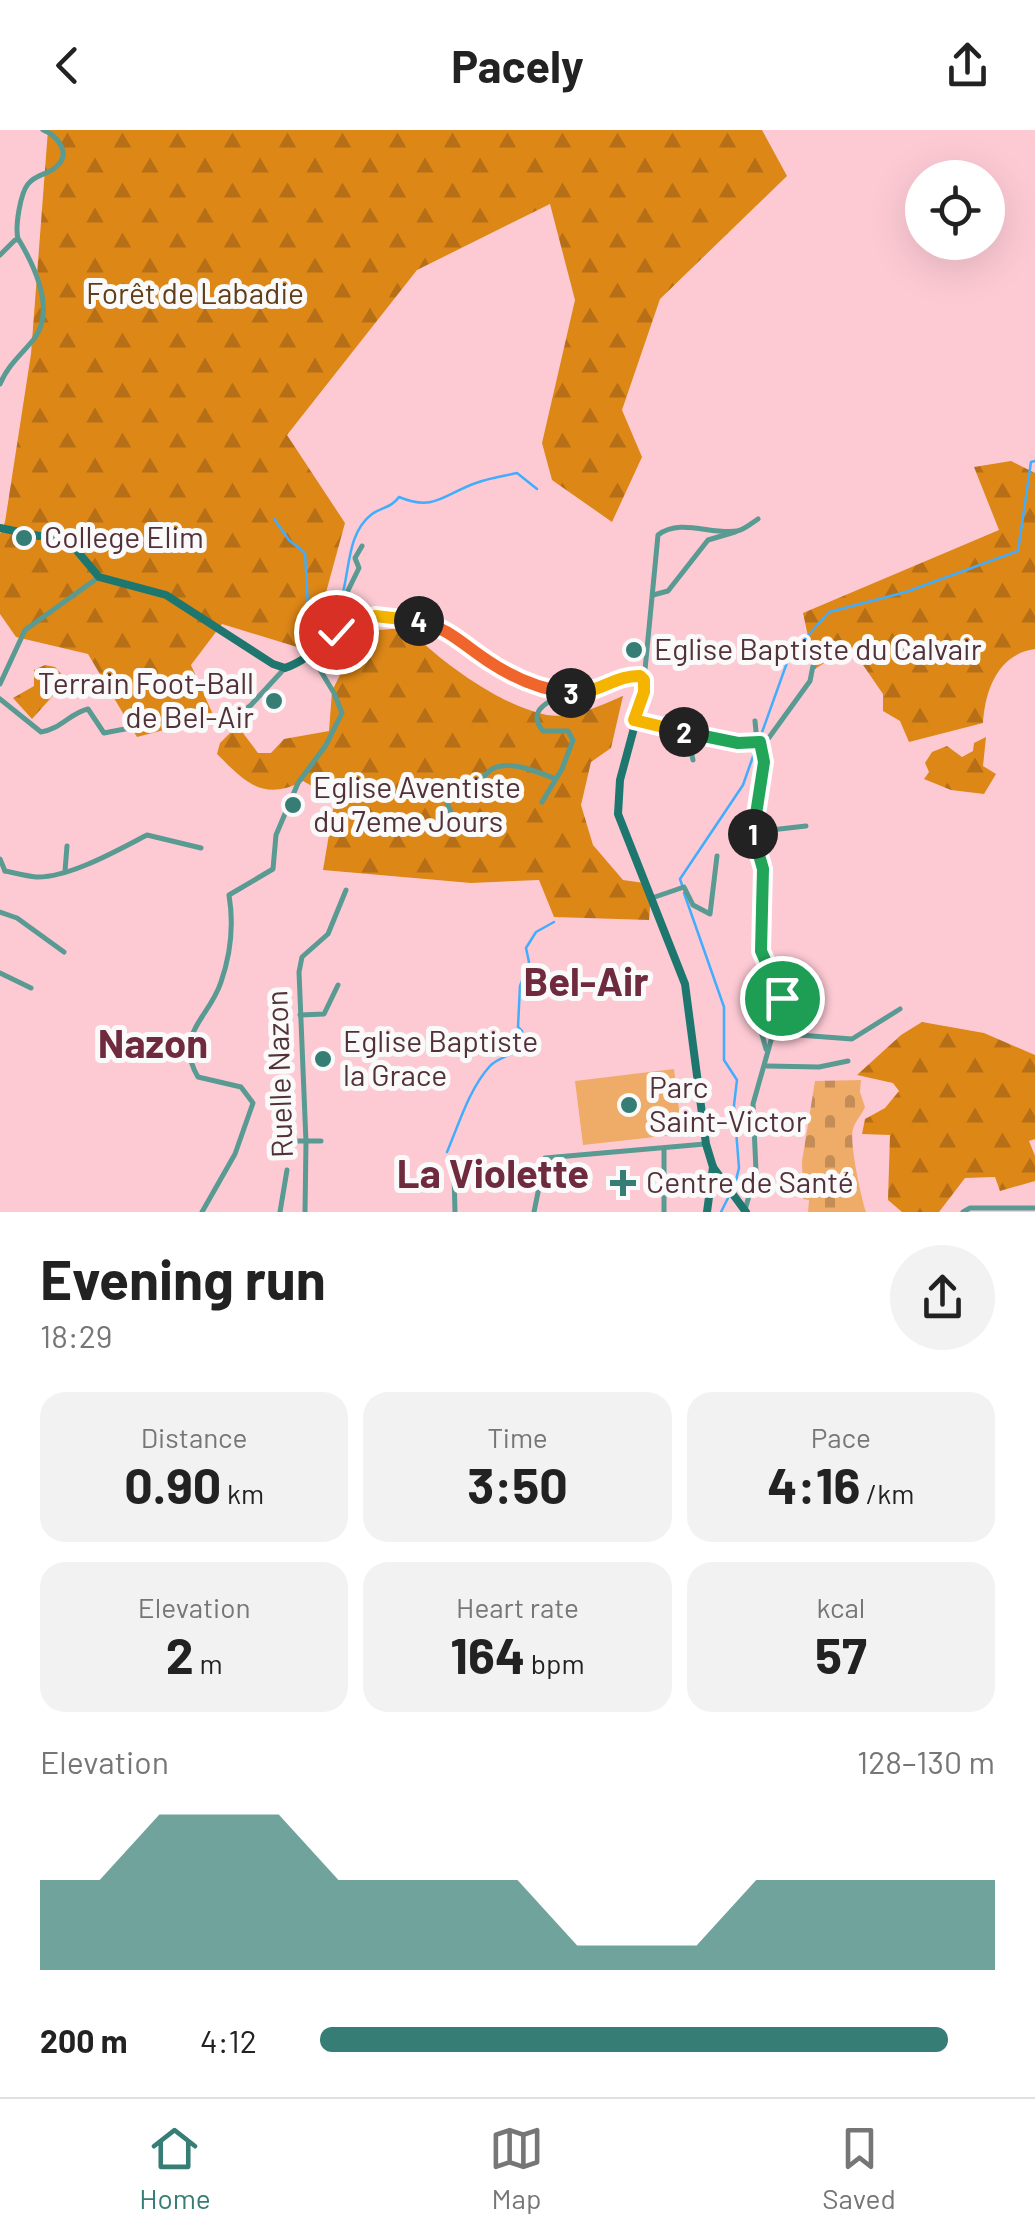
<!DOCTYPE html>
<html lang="en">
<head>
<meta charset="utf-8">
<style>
	body { margin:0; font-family:Barlow,sans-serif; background:#f2f2f2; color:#222; height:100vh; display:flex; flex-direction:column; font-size:38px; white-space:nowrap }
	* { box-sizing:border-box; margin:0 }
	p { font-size:32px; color:#767676 }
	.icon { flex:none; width:55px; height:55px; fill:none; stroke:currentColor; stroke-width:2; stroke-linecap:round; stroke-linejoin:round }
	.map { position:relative; height:1082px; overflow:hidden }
	.panel { display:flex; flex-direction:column; background:#fff; flex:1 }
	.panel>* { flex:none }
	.tools { position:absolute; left:905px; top:30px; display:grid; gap:20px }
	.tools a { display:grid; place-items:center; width:100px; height:100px; border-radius:50%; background:#fff; box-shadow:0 10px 40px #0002; font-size:50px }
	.pin { position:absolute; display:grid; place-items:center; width:85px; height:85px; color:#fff; margin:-42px; border:5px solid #fff; border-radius:50%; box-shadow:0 2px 10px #0007 }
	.km { position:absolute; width:50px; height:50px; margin:-25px; border-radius:50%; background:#222; color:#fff; font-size:28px; line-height:50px; text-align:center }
	.round { display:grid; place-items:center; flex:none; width:105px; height:105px; border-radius:52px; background:#f2f2f2 }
	.overview { display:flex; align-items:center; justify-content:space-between; height:170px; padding:0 40px }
	h1 { font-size:55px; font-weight:700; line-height:75px }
	.figures { display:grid; grid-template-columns:repeat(3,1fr); gap:15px; height:170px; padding:10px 40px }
	.figures div { display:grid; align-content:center; border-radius:25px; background:#f2f2f2; text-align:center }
	.figures b { font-size:50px; font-weight:700 }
	.figures small { font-size:28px; font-weight:400 }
	.figures p { font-size:28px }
	.chart { height:280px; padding:20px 40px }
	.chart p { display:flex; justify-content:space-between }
	.chart svg { width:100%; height:180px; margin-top:10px; fill:#367d75; opacity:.7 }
	ul { padding:0 40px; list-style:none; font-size:32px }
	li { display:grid; grid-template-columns:160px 120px 1fr; align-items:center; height:75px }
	li i { height:25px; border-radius:12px; background:#367d75 }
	header { display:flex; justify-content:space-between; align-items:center; height:130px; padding:0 40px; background:#fff; font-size:45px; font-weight:700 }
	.tabs { display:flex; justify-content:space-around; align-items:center; height:140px; border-top:2px solid #e0e0e0; background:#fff; font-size:28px; color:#767676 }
	.tabs a { display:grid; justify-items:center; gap:5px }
	.tabs .current { color:#367d75 }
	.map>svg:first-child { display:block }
</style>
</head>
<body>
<header><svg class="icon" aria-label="back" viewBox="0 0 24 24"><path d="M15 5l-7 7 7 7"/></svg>Pacely<svg class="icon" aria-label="share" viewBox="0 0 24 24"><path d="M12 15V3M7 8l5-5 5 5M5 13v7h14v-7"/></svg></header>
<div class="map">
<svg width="1035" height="1082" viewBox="0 0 1035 1082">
	<defs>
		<pattern id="forest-firs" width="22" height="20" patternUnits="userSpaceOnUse" patternTransform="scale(2.5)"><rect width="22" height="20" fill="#dd8717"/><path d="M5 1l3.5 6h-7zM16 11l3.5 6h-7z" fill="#b66f16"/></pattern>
		<pattern id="cemetery-stones" width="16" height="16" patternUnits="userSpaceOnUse" patternTransform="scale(2.5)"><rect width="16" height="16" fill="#efac68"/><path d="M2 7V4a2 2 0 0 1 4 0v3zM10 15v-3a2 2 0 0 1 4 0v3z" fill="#c48d57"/></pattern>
	</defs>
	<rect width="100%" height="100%" fill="#fdcad4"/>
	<path fill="#efac68" d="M674,939L682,1004L583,1015L575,951Z"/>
	<g fill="url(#forest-firs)">
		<path d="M48,0H762L787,46L660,169L622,280L642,327L612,392L552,350L542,313L575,170L550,74L417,140L287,305L345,393L310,521L222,494L191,535L214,587L137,607L88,524L16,507L0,484V404L5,392L31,224Z"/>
		<path d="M1011,331L1035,343V519C998,524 985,560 983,593L909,612L900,591L883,581V564L850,516L815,539L803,483L999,400L974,337Z"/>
		<path d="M407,498C440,531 500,576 547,585C572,589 600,576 623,566L611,618L591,632L581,675L593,715L623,750L644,753L651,764L649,790L554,787L539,750L471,753L323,740L335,669L303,651C263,672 245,652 217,624L220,613L235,598L240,599L258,623H271L284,609L329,601L332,561L362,501Z"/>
		<path d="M45,535L55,537L67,550L32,589L13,568L34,556V540Z"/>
		<path d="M986,607L983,636L996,644L984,664L951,660L924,649L929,642L925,633L932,622L947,616L962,627L973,621L974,613Z"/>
		<path d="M922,892L984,903L1035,925V1009L1029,1011L1035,1026V1051L1000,1061L995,1047L965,1048L939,1082H902L888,1070L890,1005L862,1004L865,989L885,978L899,961L893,953L857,945L901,905Z"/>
	</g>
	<path fill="url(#cemetery-stones)" d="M861,950L860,962L865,977C862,984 855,992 853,999C849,1012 861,1067 866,1082H808L809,1070L803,1069L802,1031L815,951Z"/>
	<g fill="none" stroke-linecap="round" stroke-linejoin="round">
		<g stroke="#41adfc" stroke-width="2.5">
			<path d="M274,389L289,410L305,423L308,477L324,505"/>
			<path d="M342,466C350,439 347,403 372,384C382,377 391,378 399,367C435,382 444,364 476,353C489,348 504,346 517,343L537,359"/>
			<path d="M760,608L789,527L829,482L906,462L1018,421L1031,332L1035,331"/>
			<path d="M682,755L680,749L743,655L757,615"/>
			<path d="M684,763L724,877V930L737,950L734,975L739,1038L734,1058"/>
			<path d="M447,1022C459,994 469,959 490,936C498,927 514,925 524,917L522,901L518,897L520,856L529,832L526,818L536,802L554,792"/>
			<path d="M721,1082L729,1066"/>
		</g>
		<g stroke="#599a92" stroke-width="5">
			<path d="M18,109C15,97 20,64 28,54C36,44 47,45 56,37C72,24 58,6 43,0"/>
			<path d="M0,125L15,110H19C35,137 56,180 34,209C21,225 8,235 0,254"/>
			<path d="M653,465L668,461L708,410L735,402"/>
			<path d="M336,502L334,489L359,438L355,428L362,416"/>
			<path d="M644,550L658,405C680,388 711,405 737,401C744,400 752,393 758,389"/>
			<path d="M0,554L25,500L99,447"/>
			<path d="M0,569L41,602C61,599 70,583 88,579L104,603L130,598"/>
			<path d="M637,591L738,613L768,609L810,551L813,536"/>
			<path d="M755,591L757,612"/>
			<path d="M219,600L251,575L285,538"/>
			<path d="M687,602L693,630"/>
			<path d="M542,672L562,639L573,610L568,601H543C527,581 546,573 562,564"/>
			<path d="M452,685L442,660L447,650L474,656C480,651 486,643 492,639C510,629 539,643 556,649"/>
			<path d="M753,702L806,696"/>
			<path d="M0,729L5,741"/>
			<path d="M5,741C15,743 26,746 36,747C69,748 118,720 147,705L201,718"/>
			<path d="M65,741L67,716"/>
			<path d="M652,768L684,757L693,775L710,784L717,726"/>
			<path d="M0,782L17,788L64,822"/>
			<path d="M0,843L31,858"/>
			<path d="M755,849L756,883L766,919"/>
			<path d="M300,885L324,884L338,855"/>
			<path d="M772,903L852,909L900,879"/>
			<path d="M767,936L819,937L848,931"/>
			<path d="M281,969L282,1011H321"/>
			<path d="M664,1019V1082"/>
			<path d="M454,1044L455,1082"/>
			<path d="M745,1080L756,1041L753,974L783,868L761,821L763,739L753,702L764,632L760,612"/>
			<path d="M202,1082L235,1024L253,973L241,957L198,947C173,904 209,889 221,852C231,823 234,795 229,765L273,739L276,705L298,653L326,615L342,583L334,563L311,525"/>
			<path d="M280,1082L287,1040"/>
			<path d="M305,1082L306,1012L299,842L302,827L328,804L346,760"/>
			<path d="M534,1082L545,1028L705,1014"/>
			<path d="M963,1082L970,1078H1035"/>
		</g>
		<g stroke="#1d776e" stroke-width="8">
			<path d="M0,398L39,406L58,405L73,416L99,447L166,465L273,534L285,538C320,526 339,490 378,486C399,484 426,491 446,500C462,507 474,522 489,532C516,549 558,570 591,563C606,560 618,549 633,545L644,550V561L620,650L618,684L685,854L706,1014L713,1037L746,1082"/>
			<path d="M707,1082L713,1037"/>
		</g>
	</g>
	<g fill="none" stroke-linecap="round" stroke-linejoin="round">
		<g stroke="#fff" stroke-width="20">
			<path id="split-1" d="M753,704L763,739L761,821L782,868"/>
		</g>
		<g stroke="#fff" stroke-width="20">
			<path id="split-2" d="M684,602L738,613L760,612L764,632L753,704"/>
		</g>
		<g stroke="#fff" stroke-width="20">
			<path id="split-3" d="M571,563C599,564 615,545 640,546L644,550V562L634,590L684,602"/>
		</g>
		<g stroke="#fff" stroke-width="20">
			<path id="split-4" d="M419,491C450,499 462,514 488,531C512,547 542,560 571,563"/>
		</g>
		<g stroke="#fff" stroke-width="20">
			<path id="split-5" d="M336,502L375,486L419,491"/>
		</g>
		<use href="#split-1" stroke="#22a559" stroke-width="12"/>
		<use href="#split-2" stroke="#22a559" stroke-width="12"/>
		<use href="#split-3" stroke="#f5b400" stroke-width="12"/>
		<use href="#split-4" stroke="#f0652b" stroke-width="12"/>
		<use href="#split-5" stroke="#f5b400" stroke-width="12"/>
	</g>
	<g fill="#367d75" stroke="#fafafa" stroke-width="4">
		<circle cx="24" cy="408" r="10"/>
		<circle cx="634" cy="520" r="10"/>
		<circle cx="274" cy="571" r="10"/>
		<circle cx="293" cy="675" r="10"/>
		<circle cx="323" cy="929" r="10"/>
		<circle cx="629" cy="975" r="10"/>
		<path d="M618 1038h10v10h10v10h-10v10h-10v-10h-10v-10h10z"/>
	</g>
	<g text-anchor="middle" stroke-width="10" stroke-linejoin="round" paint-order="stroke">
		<g font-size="30" fill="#623e18" stroke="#fafafa">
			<text x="195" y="174">Forêt de Labadie</text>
		</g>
		<g font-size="30" fill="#533139" stroke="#fafafa" text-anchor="start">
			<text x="44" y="418">College Elim</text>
			<text x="654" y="530">Eglise Baptiste du Calvair</text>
			<text x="254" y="564" text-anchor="end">Terrain Foot-Ball<tspan x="254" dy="34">de Bel-Air</tspan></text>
			<text x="313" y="668">Eglise Aventiste<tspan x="313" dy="34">du 7eme Jours</tspan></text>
			<text x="343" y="922">Eglise Baptiste<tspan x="343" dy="34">la Grace</tspan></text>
			<text x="649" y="968">Parc<tspan x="649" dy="34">Saint-Victor</tspan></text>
			<text x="646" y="1063">Centre de Santé</text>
		</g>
		<g font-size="30" fill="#533139" stroke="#fafafa">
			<text transform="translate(280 944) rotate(-92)" y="10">Ruelle Nazon</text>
		</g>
		<g font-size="40" font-weight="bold" fill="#6f2a3e" stroke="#fafafa">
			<text x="586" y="866">Bel-Air</text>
			<text x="153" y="928">Nazon</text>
			<text x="493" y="1058">La Violette</text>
		</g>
	</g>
</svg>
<div class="tools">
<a><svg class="icon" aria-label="locate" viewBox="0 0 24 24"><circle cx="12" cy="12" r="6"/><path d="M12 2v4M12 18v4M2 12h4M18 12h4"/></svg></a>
</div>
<div class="pin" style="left:782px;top:868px;background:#1e9e55"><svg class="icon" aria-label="arrive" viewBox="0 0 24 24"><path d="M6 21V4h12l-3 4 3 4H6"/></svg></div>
<div class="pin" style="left:336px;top:502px;background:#d93025"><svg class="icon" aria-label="check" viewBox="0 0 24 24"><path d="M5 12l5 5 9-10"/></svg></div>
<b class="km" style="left:753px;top:704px">1</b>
<b class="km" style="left:684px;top:602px">2</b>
<b class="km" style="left:571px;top:563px">3</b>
<b class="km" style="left:419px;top:491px">4</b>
</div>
<section class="panel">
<div class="overview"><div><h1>Evening run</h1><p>18:29</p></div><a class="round"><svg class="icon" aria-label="share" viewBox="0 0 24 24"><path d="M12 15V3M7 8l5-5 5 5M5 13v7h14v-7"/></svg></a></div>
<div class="figures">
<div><p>Distance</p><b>0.90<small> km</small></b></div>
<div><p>Time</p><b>3:50</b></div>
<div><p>Pace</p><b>4:16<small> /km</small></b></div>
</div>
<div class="figures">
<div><p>Elevation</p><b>2<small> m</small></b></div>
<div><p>Heart rate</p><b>164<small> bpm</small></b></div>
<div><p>kcal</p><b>57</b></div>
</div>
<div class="chart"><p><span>Elevation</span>128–130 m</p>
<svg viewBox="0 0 160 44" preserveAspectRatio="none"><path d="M0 44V22L10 22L20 6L30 6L40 6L50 22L60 22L70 22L80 22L90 38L100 38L110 38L120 22L130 22L140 22L150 22L160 22V44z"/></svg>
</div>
<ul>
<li><b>200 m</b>4:12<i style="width:93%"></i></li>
</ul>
</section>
<nav class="tabs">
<a class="current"><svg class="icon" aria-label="home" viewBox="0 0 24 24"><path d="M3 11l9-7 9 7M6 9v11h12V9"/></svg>Home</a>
<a><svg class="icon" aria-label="map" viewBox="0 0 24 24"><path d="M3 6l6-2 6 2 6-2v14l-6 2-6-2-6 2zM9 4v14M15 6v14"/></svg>Map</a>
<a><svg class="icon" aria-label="saved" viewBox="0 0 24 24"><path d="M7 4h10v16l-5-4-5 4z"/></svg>Saved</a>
</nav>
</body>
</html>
